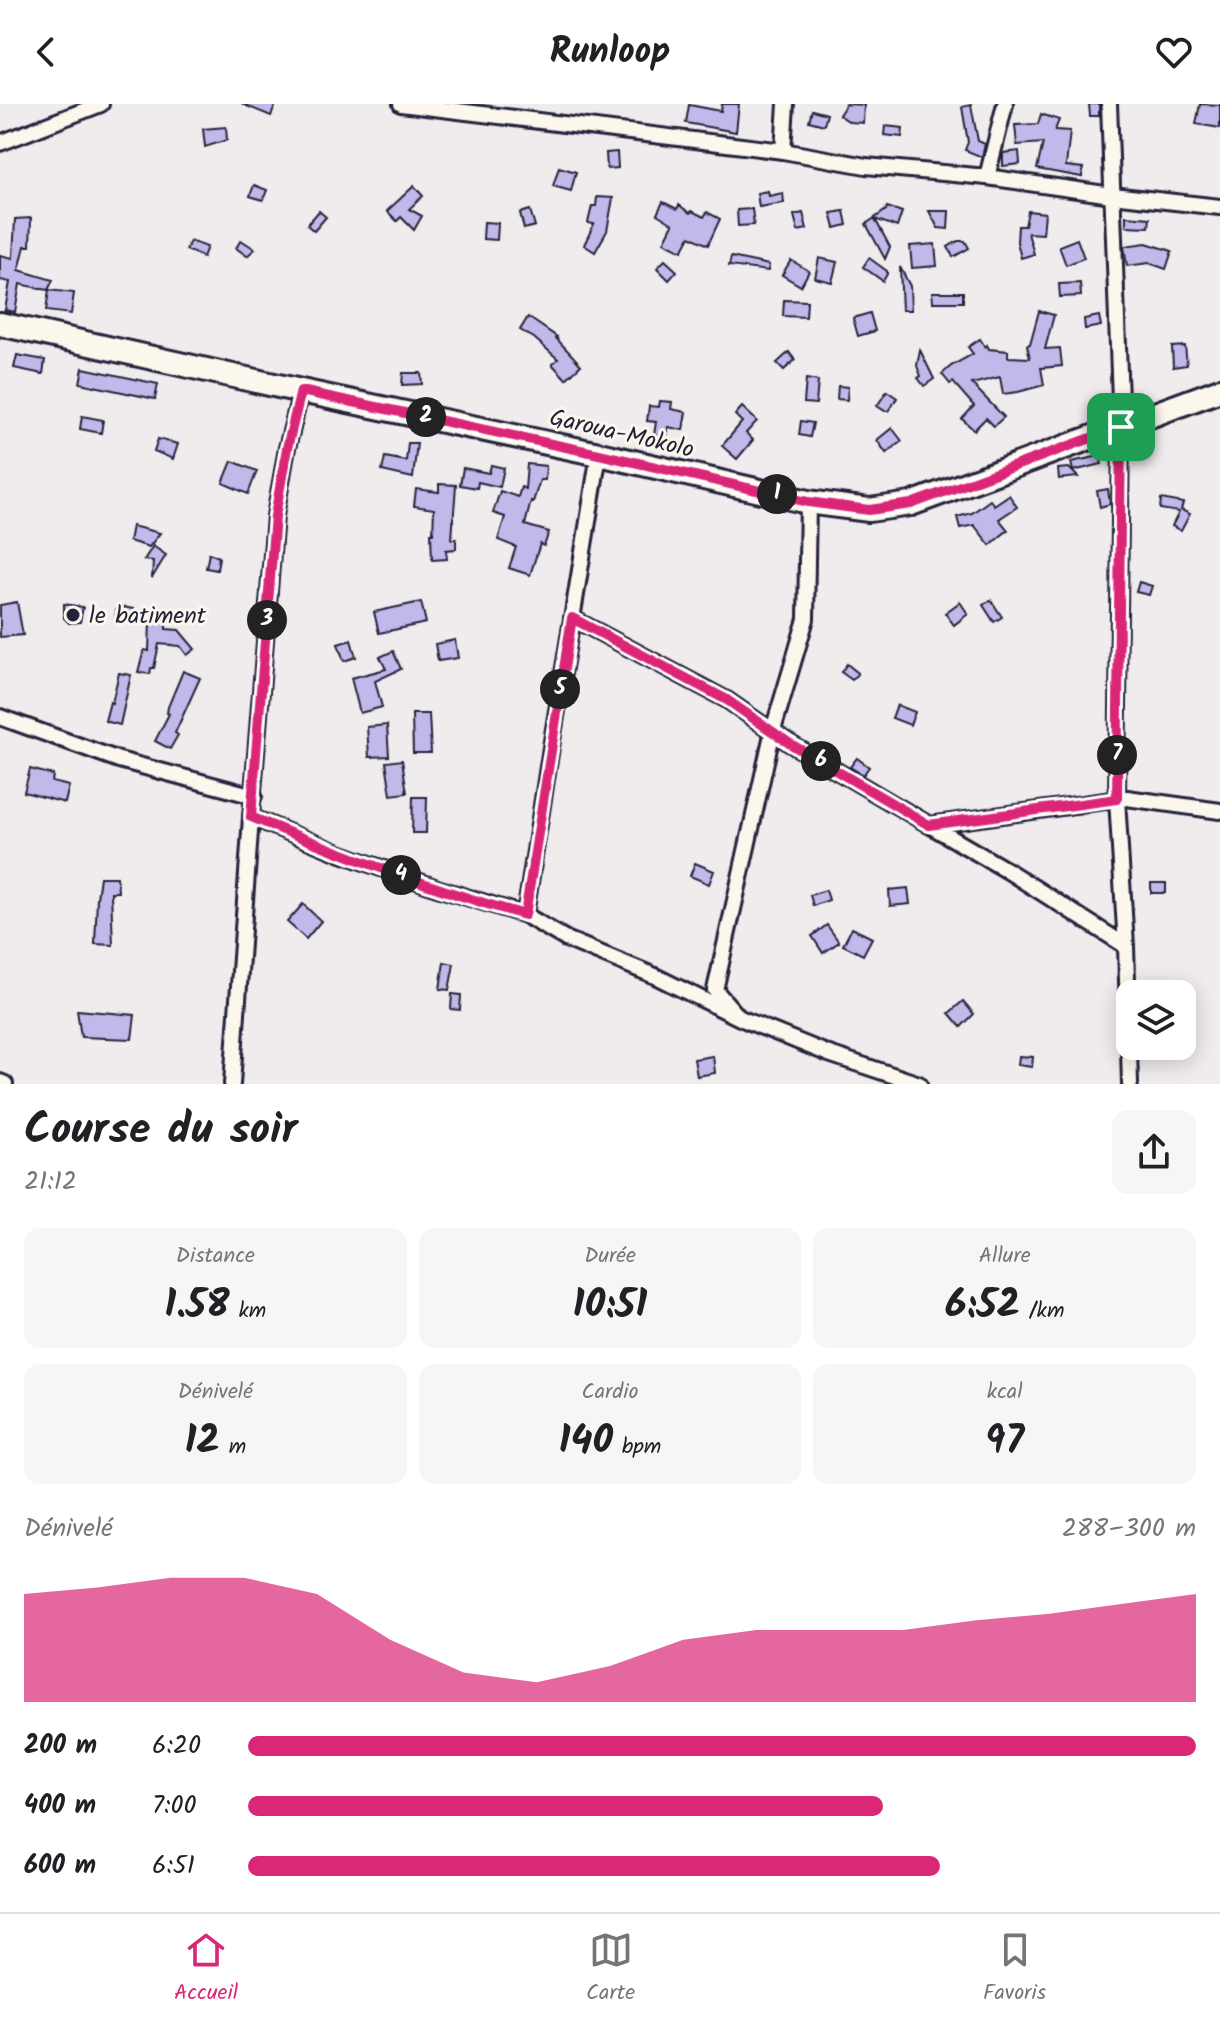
<!DOCTYPE html>
<html lang="fr">
<head>
<meta charset="utf-8">
<style>
	body { margin:0; font-family:Kalam,sans-serif; background:#f6f6f6; color:#202124; height:100vh; display:flex; flex-direction:column; font-size:30px; white-space:nowrap }
	* { box-sizing:border-box; margin:0 }
	p { font-size:26px; color:#757577 }
	.icon { flex:none; width:44px; height:44px; fill:none; stroke:currentColor; stroke-width:2; stroke-linecap:round; stroke-linejoin:round }
	.map { position:relative; height:980px; overflow:hidden }
	.panel { display:flex; flex-direction:column; background:#fff; flex:1 }
	.panel>* { flex:none }
	.controls { position:absolute; left:1116px; top:876px; display:grid; gap:16px }
	.controls a { display:grid; place-items:center; width:80px; height:80px; border-radius:16px; background:#fff; box-shadow:0 4px 20px #0003; font-size:40px }
	.pin { position:absolute; display:grid; place-items:center; width:68px; height:68px; color:#fff; margin:-34px; border-radius:16px; box-shadow:0 4px 12px #0006 }
	.km { position:absolute; width:40px; height:40px; margin:-20px; border-radius:50%; background:#222; color:#fff; font-size:22px; line-height:40px; text-align:center }
	.round { display:grid; place-items:center; flex:none; width:84px; height:84px; border-radius:16px; background:#f6f6f6 }
	.head { display:flex; align-items:center; justify-content:space-between; height:136px; padding:0 24px }
	h1 { font-size:44px; font-weight:600; line-height:60px }
	.figures { display:grid; grid-template-columns:repeat(3,1fr); gap:12px; height:136px; padding:8px 24px }
	.figures div { display:grid; align-content:center; border-radius:16px; background:#f6f6f6; text-align:center }
	.figures b { font-size:40px; font-weight:600 }
	.figures small { font-size:22px; font-weight:400 }
	.figures p { font-size:22px }
	.chart { height:224px; padding:16px 24px }
	.chart p { display:flex; justify-content:space-between }
	.chart svg { width:100%; height:144px; margin-top:8px; fill:#db2777; opacity:.7 }
	ul { padding:0 24px; list-style:none; font-size:26px }
	li { display:grid; grid-template-columns:128px 96px 1fr; align-items:center; height:60px }
	li i { height:20px; border-radius:10px; background:#db2777 }
	header { display:flex; justify-content:space-between; align-items:center; height:104px; padding:0 24px; background:#fff; font-size:36px; font-weight:600 }
	.tab-bar { display:flex; justify-content:space-around; align-items:center; height:112px; border-top:2px solid #e0e0e0; background:#fff; font-size:22px; color:#757577 }
	.tab-bar a { display:grid; justify-items:center; gap:4px }
	.tab-bar .active { color:#db2777 }
	.map>svg:first-child { display:block }
</style>
</head>
<body>
<header><svg class="icon" aria-label="back" viewBox="0 0 24 24"><path d="M15 5l-7 7 7 7"/></svg>Runloop<svg class="icon" aria-label="heart" viewBox="0 0 24 24"><path d="M12 20l-8-8c-3-5 5-10 8-4 3-6 11-1 8 4z"/></svg></header>
<div class="map">
<svg width="1220" height="980" viewBox="0 0 1220 980">
	<rect width="100%" height="100%" fill="#f0ebec"/>
	<filter id="ink" filterUnits="userSpaceOnUse"><feTurbulence type="fractalNoise" baseFrequency=".0125" numOctaves="2"/><feDisplacementMap in="SourceGraphic" scale="16" xChannelSelector="R" yChannelSelector="G"/><feConvolveMatrix kernelMatrix="1 2 1 2 8 2 1 2 1" color-interpolation-filters="sRGB"/></filter>
	<g filter="url(#ink)">
		<g fill="#c2b9eb" stroke="#22223b" stroke-width="2">
			<path d="M242,0H269L275,2L271,12Z"/>
			<path d="M722,0H739L736,28L686,19L689,1L721,7Z"/>
			<path d="M846,0L864,1L863,19L850,18L839,11Z"/>
			<path d="M1089,0H1099V12H1090Z"/>
			<path d="M1200,0L1220,1V24L1196,20Z"/>
			<path d="M971,1L978,37L985,40L982,53L965,46L968,38L962,3Z"/>
			<path d="M812,6L827,10L824,21L809,17Z"/>
			<path d="M1041,10L1059,16L1055,26L1070,27L1066,62L1083,64L1082,73L1037,65L1043,39L1017,41L1015,21L1038,20Z"/>
			<path d="M885,22L903,24L902,33L884,31Z"/>
			<path d="M226,23L227,36L205,43L203,25Z"/>
			<path d="M1019,47L1020,60L1003,62V49Z"/>
			<path d="M617,48L618,64L607,65L606,49Z"/>
			<path d="M559,63L576,68L571,87L553,82Z"/>
			<path d="M254,81L267,86L263,96L250,92Z"/>
			<path d="M414,82L423,92L409,105L422,112L414,126L401,113L397,117L387,107Z"/>
			<path d="M768,87L769,92L783,89L784,99L759,103L757,89Z"/>
			<path d="M597,93L613,94L607,127L595,148L584,141L594,120L588,119L592,102H596Z"/>
			<path d="M663,98L677,105L679,101L690,109L692,107L704,113L707,108L720,115L708,141L690,132L682,147L664,138L673,120L657,110Z"/>
			<path d="M887,103L902,108L897,123L875,115L890,143L885,155L866,120L886,106Z"/>
			<path d="M752,105L754,121L738,122L737,106Z"/>
			<path d="M530,106L535,122L524,125L520,109Z"/>
			<path d="M319,107L326,113L314,127L307,121Z"/>
			<path d="M844,107L847,121L835,124L831,109Z"/>
			<path d="M929,107H949L948,125L938,124Z"/>
			<path d="M1028,107L1045,109L1043,130L1028,129L1034,150L1021,154L1017,138L1018,122H1025Z"/>
			<path d="M803,109L807,125L798,127L794,111Z"/>
			<path d="M1126,112L1150,114L1149,123L1126,122Z"/>
			<path d="M31,114L30,142H25L19,166L53,176L48,186L20,180L15,208L5,206L10,178L0,176V151L13,154L15,115Z"/>
			<path d="M484,118L498,119L497,136L483,135Z"/>
			<path d="M1077,135L1084,154L1066,161L1059,142Z"/>
			<path d="M241,136L255,145L247,152L236,144Z"/>
			<path d="M190,137L207,143L203,153L186,146Z"/>
			<path d="M958,137H965L969,144L953,153L948,143Z"/>
			<path d="M1146,139L1172,147L1166,165L1149,159L1127,162L1124,142Z"/>
			<path d="M935,140L937,162L912,164L910,142Z"/>
			<path d="M731,153L769,161L768,167L729,162Z"/>
			<path d="M819,154L837,158L832,178L815,174Z"/>
			<path d="M869,154L887,167V170L883,177L863,163Z"/>
			<path d="M665,156L677,167L669,176L657,164Z"/>
			<path d="M791,156L809,167L801,182L782,171Z"/>
			<path d="M900,163L910,182L911,206H902Z"/>
			<path d="M1080,179L1081,192L1060,193L1059,180Z"/>
			<path d="M49,186L74,189L71,210L46,207Z"/>
			<path d="M932,188H963V198H933Z"/>
			<path d="M784,196L807,197L806,213L783,212Z"/>
			<path d="M1039,207L1054,211L1045,245L1060,244L1062,262L1041,264L1044,281L1018,288L1003,290L1000,273L972,280L1004,313L994,322L986,314L974,326L962,315L974,302L953,278L950,280L942,270L951,262L973,250L968,243L980,235L985,243L987,241L989,245L1008,247V253L1030,254L1027,241L1030,240Z"/>
			<path d="M870,209L875,227L858,232L853,214Z"/>
			<path d="M1099,212L1101,222L1085,225L1084,215Z"/>
			<path d="M528,213L557,233L556,234L581,261L566,275L552,260L558,255L534,234L520,226Z"/>
			<path d="M1185,242L1187,261L1173,263L1172,243Z"/>
			<path d="M920,246L934,275L924,282L918,274L921,272L917,262Z"/>
			<path d="M789,248L795,256L784,266L777,259Z"/>
			<path d="M17,251L45,256L43,270L14,264Z"/>
			<path d="M83,264L158,280L155,295L80,279Z"/>
			<path d="M403,269H421L422,280L402,281Z"/>
			<path d="M806,275L818,277L816,300L804,299Z"/>
			<path d="M838,282L848,283L847,296L837,295Z"/>
			<path d="M887,287L897,294L888,307H885L877,302Z"/>
			<path d="M660,297L672,298L671,305L686,308L683,326L668,323L667,334L654,331L656,318L647,317L649,302L659,303Z"/>
			<path d="M742,303L757,317L746,329L753,336L737,355L722,342L742,318L735,311Z"/>
			<path d="M82,312L103,316L101,329L80,325Z"/>
			<path d="M801,317L813,319L810,333L799,331Z"/>
			<path d="M892,324L902,337L886,349L877,336Z"/>
			<path d="M158,335L178,340L173,355L154,347Z"/>
			<path d="M408,339H417L413,374L382,367L385,353L406,357Z"/>
			<path d="M1100,352L1102,360L1073,367L1071,358Z"/>
			<path d="M232,357L257,367L248,390L223,379Z"/>
			<path d="M527,360L546,362L545,376H540L533,398L531,397L525,421L549,428L544,442L540,440L530,471L509,464L516,443L498,436L505,413L493,409L500,387L518,393L521,383L525,385Z"/>
			<path d="M491,361L504,364L500,383L478,378L477,384L460,381L463,364L489,369Z"/>
			<path d="M1069,364L1078,373L1059,375L1058,365Z"/>
			<path d="M439,380L456,381L452,435H456V445L446,446L447,455L432,456L431,429H433L434,405L414,402L416,385L439,388Z"/>
			<path d="M1108,385L1110,400L1100,403L1097,387Z"/>
			<path d="M1009,391L1017,403L999,415L1008,426L990,441L974,421L960,424L957,413L972,409L990,396L994,401Z"/>
			<path d="M1161,395L1183,399L1181,406L1190,410L1181,427L1172,422L1179,408L1160,405Z"/>
			<path d="M132,422L160,429L149,443L129,437Z"/>
			<path d="M153,442L166,451L152,474L153,457L144,456Z"/>
			<path d="M209,449L219,453L217,466L206,464Z"/>
			<path d="M1139,478L1152,482L1149,491L1136,488Z"/>
			<path d="M991,496L1002,513L994,518L983,501Z"/>
			<path d="M17,498L23,531L0,533V501Z"/>
			<path d="M421,498L426,519L379,529L374,508Z"/>
			<path d="M960,498L968,510L954,521L945,509Z"/>
			<path d="M64,500L83,503L80,518L69,519L64,514Z"/>
			<path d="M117,502L134,505L133,517L115,514Z"/>
			<path d="M150,516H166V525L179,526L195,545L187,551L180,542L159,540L154,564H151L150,570L138,568L144,546L149,547Z"/>
			<path d="M351,536L356,553L344,557L338,540Z"/>
			<path d="M455,536L458,554L438,557L435,540Z"/>
			<path d="M393,547L401,565L375,577L382,603L360,609L351,574L386,565L380,553Z"/>
			<path d="M847,560L858,569L852,576L841,568Z"/>
			<path d="M183,567L200,574L175,629L178,631L170,645L155,637L169,610L167,609L168,603Z"/>
			<path d="M119,569L131,571L120,621L105,617L110,598L112,599Z"/>
			<path d="M897,601L915,608L910,621L892,614Z"/>
			<path d="M412,610H429L431,649H413Z"/>
			<path d="M387,621L389,652L369,653L367,623Z"/>
			<path d="M857,654L869,663L863,671L850,663Z"/>
			<path d="M402,656L407,689L391,691L386,658Z"/>
			<path d="M30,665L53,671L52,678L69,682L65,699L24,688Z"/>
			<path d="M413,693H427L426,729H412Z"/>
			<path d="M695,759L714,767L709,780L690,772Z"/>
			<path d="M100,773H117L118,788H111L113,841L95,840L97,794Z"/>
			<rect x="1151" y="779" width="15" height="10"/>
			<path d="M908,784L910,800L890,802L889,786Z"/>
			<path d="M826,786L829,796L813,802L810,791Z"/>
			<path d="M303,800L321,817L306,835L287,818Z"/>
			<path d="M827,821L839,838L823,849L812,832Z"/>
			<path d="M852,824L872,834L863,851L843,841Z"/>
			<path d="M444,858L454,860L449,886L440,885Z"/>
			<path d="M452,890L461,891L460,906L451,905Z"/>
			<path d="M963,897L974,910L961,923L949,909Z"/>
			<path d="M77,906L135,911L132,935L81,933Z"/>
			<path d="M713,952L715,969L697,972L694,955Z"/>
			<path d="M1019,952L1033,953L1032,963L1018,961Z"/>
		</g>
		<g fill="none" stroke-linecap="round" stroke-linejoin="round">
			<g stroke="#22223b" stroke-width="20">
				<g id="street">
					<path d="M401,0L783,47L866,62L987,73L1112,91L1220,103"/>
					<path d="M1109,0L1121,323L1117,695L1126,842L1130,980"/>
					<path d="M0,39L101,0"/>
					<path d="M783,47L786,0"/>
					<path d="M987,73L1005,0"/>
					<path d="M572,514L727,596L789,639L1008,767L1126,842"/>
					<path d="M0,613L119,656L254,692"/>
					<path d="M251,713L339,749L437,784L525,811L566,835L655,872L740,914L829,950L919,980"/>
					<path d="M929,721L1127,694L1220,707"/>
					<path d="M525,811L552,637L599,350"/>
					<path d="M736,910L715,886L773,626L806,515L808,398"/>
					<path d="M0,978L5,980"/>
					<path d="M232,980L251,713L275,412L287,344L301,287"/>
				</g>
			</g>
			<g stroke="#22223b" stroke-width="28">
				<path id="primary" d="M0,220L301,287L599,350L808,398L869,406L911,400L1220,286"/>
			</g>
			<use href="#street" stroke="#fbf7ec" stroke-width="14"/>
			<use href="#primary" stroke="#fbf7ec" stroke-width="22"/>
		</g>
	</g>
	<g fill="none" stroke-linecap="round" stroke-linejoin="round" filter="url(#ink)">
		<g stroke="#fff" stroke-width="16">
			<path id="route" d="M301,287L599,350L808,398L869,406L911,400L1121,323L1117,695L929,721L789,639L727,596L572,514L525,811C431,785 341,750 251,713L275,412L287,344Z"/>
		</g>
		<use href="#route" stroke="#db2777" stroke-width="10"/>
	</g>
	<circle fill="#22223b" stroke="#fbf7ec" stroke-width="3" cx="73" cy="511" r="8"/>
	<g text-anchor="middle" stroke-width="6" stroke-linejoin="round" paint-order="stroke">
		<g font-size="24" fill="#22223b" stroke="#fbf7ec">
			<text transform="translate(622 329) rotate(13)" y="8">Garoua-Mokolo</text>
		</g>
		<g font-size="24" fill="#22223b" stroke="#fbf7ec" text-anchor="start">
			<text x="89" y="519">le batiment</text>
		</g>
	</g>
</svg>
<div class="controls">
<a><svg class="icon" aria-label="layers" viewBox="0 0 24 24"><path d="M12 4l9 5-9 5-9-5zM3 14l9 5 9-5"/></svg></a>
</div>
<div class="pin" style="left:1121px;top:323px;background:#1e9e55"><svg class="icon" aria-label="arrive" viewBox="0 0 24 24"><path d="M6 21V4h12l-3 4 3 4H6"/></svg></div>
<b class="km" style="left:777px;top:390px">1</b>
<b class="km" style="left:426px;top:313px">2</b>
<b class="km" style="left:267px;top:516px">3</b>
<b class="km" style="left:401px;top:771px">4</b>
<b class="km" style="left:560px;top:585px">5</b>
<b class="km" style="left:821px;top:657px">6</b>
<b class="km" style="left:1117px;top:651px">7</b>
</div>
<section class="panel">
<div class="head"><div><h1>Course du soir</h1><p>21:12</p></div><a class="round"><svg class="icon" aria-label="share" viewBox="0 0 24 24"><path d="M12 15V3M7 8l5-5 5 5M5 13v7h14v-7"/></svg></a></div>
<div class="figures">
<div><p>Distance</p><b>1.58<small> km</small></b></div>
<div><p>Durée</p><b>10:51</b></div>
<div><p>Allure</p><b>6:52<small> /km</small></b></div>
</div>
<div class="figures">
<div><p>Dénivelé</p><b>12<small> m</small></b></div>
<div><p>Cardio</p><b>140<small> bpm</small></b></div>
<div><p>kcal</p><b>97</b></div>
</div>
<div class="chart"><p><span>Dénivelé</span>288–300 m</p>
<svg viewBox="0 0 160 44" preserveAspectRatio="none"><path d="M0 44V11L10 9L20 6L30 6L40 11L50 25L60 35L70 38L80 33L90 25L100 22L110 22L120 22L130 19L140 17L150 14L160 11V44z"/></svg>
</div>
<ul>
<li><b>200 m</b>6:20<i style="width:100%"></i></li>
<li><b>400 m</b>7:00<i style="width:67%"></i></li>
<li><b>600 m</b>6:51<i style="width:73%"></i></li>
</ul>
</section>
<nav class="tab-bar">
<a class="active"><svg class="icon" aria-label="home" viewBox="0 0 24 24"><path d="M3 11l9-7 9 7M6 9v11h12V9"/></svg>Accueil</a>
<a><svg class="icon" aria-label="map" viewBox="0 0 24 24"><path d="M3 6l6-2 6 2 6-2v14l-6 2-6-2-6 2zM9 4v14M15 6v14"/></svg>Carte</a>
<a><svg class="icon" aria-label="saved" viewBox="0 0 24 24"><path d="M7 4h10v16l-5-4-5 4z"/></svg>Favoris</a>
</nav>
</body>
</html>
